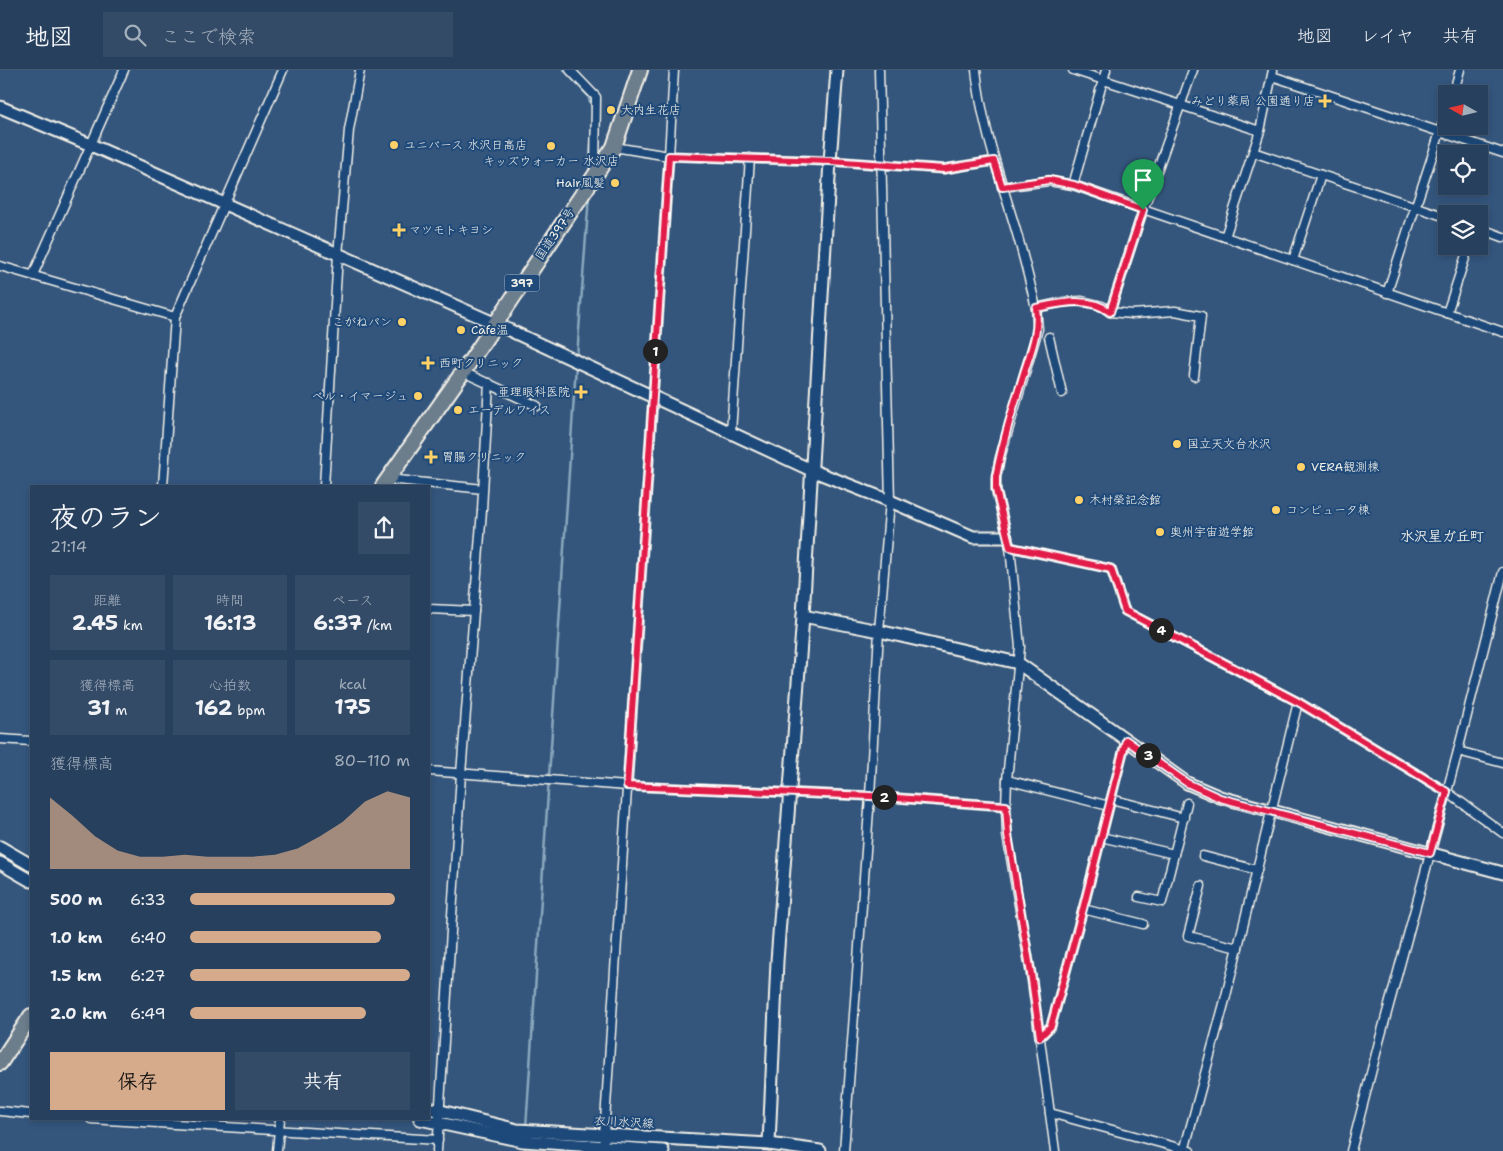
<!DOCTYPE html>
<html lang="ja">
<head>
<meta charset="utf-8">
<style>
	body { margin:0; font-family:"Shantell Sans","Klee One",sans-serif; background:#334b67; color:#f1f3f6; height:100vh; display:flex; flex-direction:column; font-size:19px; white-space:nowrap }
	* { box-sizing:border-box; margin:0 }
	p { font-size:16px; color:#a4afbc }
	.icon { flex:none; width:28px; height:28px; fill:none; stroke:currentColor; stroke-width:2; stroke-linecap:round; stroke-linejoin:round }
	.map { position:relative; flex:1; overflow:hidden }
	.side { position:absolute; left:30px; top:415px; width:400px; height:635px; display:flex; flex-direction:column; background:#27405e; border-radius:0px; box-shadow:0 2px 8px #0003,0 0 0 1px #435973 }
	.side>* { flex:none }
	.needle { width:32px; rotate:278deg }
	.buttons { position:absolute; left:1438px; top:15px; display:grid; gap:10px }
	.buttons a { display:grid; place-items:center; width:50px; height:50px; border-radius:0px; background:#27405e; box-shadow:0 2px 8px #0003,0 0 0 1px #435973; font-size:25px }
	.pin { position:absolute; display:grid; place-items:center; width:42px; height:42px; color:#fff; margin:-51px -21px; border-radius:50% 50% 50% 0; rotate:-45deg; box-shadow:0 0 5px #0007 }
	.pin .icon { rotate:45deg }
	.km { position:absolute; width:25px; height:25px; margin:-12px; border-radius:50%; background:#222; color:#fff; font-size:14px; line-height:25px; text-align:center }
	.round { display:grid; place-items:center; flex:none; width:52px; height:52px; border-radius:0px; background:#334b67 }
	.head { display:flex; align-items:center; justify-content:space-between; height:85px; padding:0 20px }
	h1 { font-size:28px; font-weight:700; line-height:38px }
	.stats { display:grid; grid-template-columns:repeat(3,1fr); gap:8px; height:85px; padding:5px 20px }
	.stats div { display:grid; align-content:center; border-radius:0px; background:#334b67; text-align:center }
	.stats b { font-size:21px; font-weight:700 }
	.stats small { font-size:14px; font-weight:400 }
	.stats p { font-size:14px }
	.chart { height:140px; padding:10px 20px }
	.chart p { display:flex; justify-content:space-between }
	.chart svg { width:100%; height:90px; margin-top:5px; fill:#d6ab8b; opacity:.7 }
	.primary-button { display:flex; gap:10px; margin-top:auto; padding:10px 20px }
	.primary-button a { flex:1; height:58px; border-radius:0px; background:#d6ab8b; color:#111; font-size:20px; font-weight:700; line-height:58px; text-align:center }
	.primary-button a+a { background:#334b67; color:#f1f3f6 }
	ul { padding:0 20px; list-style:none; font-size:16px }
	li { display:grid; grid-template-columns:80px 60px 1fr; align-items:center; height:38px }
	li i { height:12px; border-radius:6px; background:#d6ab8b }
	header { display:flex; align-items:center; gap:30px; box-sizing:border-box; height:70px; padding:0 25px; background:#27405e; border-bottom:1px solid #435973 }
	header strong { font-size:24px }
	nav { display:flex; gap:28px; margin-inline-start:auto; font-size:18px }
	.search { width:350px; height:45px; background:#334b67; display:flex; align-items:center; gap:12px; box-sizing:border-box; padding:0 18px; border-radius:0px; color:#a4afbc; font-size:19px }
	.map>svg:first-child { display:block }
</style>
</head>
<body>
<header>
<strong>地図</strong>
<div class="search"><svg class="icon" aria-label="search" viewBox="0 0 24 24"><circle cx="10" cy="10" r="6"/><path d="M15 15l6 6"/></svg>ここで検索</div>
<nav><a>地図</a><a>レイヤ</a><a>共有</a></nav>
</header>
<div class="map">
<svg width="1503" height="1081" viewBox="0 0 1503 1081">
	<rect width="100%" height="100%" fill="#34567d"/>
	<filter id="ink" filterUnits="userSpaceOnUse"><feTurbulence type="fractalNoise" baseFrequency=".02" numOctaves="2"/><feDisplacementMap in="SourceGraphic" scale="10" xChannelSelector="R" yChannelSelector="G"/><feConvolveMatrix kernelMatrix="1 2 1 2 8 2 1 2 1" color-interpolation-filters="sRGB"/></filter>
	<g filter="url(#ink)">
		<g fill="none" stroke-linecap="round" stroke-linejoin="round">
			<g stroke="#8aa8bd" stroke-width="2.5">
				<path d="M564,0L588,26L593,40"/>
				<path d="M589,103L592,58"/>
				<path d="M577,287L589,126"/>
				<path d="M526,1058L576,295"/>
				<path d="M525,1081V1074"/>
			</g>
			<g stroke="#f4f1e8" stroke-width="11">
				<g id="street">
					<path d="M570,0L596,27L595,103"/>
					<path d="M674,0L669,86L830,91L944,99L994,91"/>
					<path d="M976,0C982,59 1003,114 1019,171C1025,193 1031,216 1036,238L1038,259L1000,388L996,407V420L1010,477L1020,577L1007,710L1006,736L1007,765L1032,910L1055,1081"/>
					<path d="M1073,0L1260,61"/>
					<path d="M1272,6L1503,83"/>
					<path d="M1453,24L1460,0"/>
					<path d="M1253,82L1446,147"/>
					<path d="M1073,115L1106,0"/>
					<path d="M1002,117L1049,111L1073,115L1503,262"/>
					<path d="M1479,158L1503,167"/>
					<path d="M1225,167L1260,61L1273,0"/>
					<path d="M1293,190L1321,105"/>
					<path d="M0,196L175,247"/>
					<path d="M33,205L124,0"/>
					<path d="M1387,223L1446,44"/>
					<path d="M1036,238L1063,232L1082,231L1102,236L1110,242L1132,244L1175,241L1201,246L1194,306"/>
					<path d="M1110,242L1143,140L1193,0"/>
					<path d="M1447,243L1469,176"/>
					<path d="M1049,267L1062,323"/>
					<path d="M463,302L537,336"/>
					<path d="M731,362L750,88"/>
					<path d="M388,409L483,419"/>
					<path d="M163,416L175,247L283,0"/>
					<path d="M324,416L338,185L349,60L360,0"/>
					<path d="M1010,477L1111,499L1125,541L1298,632L1447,722L1503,763"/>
					<path d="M429,539L474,541"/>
					<path d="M0,669L31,671"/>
					<path d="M1458,681L1503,693"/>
					<path d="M429,701L627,716L870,726L1006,736"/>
					<path d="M1007,710L1109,736"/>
					<path d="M1111,729L1184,748"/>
					<path d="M1101,767L1174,784"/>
					<path d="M1203,786L1257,800"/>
					<path d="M1201,816L1188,866L1238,878"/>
					<path d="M1139,827L1162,832L1187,733"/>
					<path d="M1083,839L1143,854"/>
					<path d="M1040,967L1051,956L1083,839L1126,670"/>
					<path d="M0,1041L31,1044"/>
					<path d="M1050,1043L1190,1081"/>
					<path d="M91,1049L438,1070"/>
					<path d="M277,1081L280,1049"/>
					<path d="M437,1081L461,704L482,440L489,313"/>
					<path d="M603,1081L669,86L614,77"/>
					<path d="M844,1081L870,726L879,561L890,431L879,0"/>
					<path d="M1184,1081L1225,930L1298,632"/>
					<path d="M1351,1081L1379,972L1458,681L1503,502"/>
				</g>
			</g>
			<g stroke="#f4f1e8" stroke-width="15">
				<g id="secondary">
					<path d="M0,37L91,75L494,253L811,400L890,431L973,467H1006"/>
					<path d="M803,546L879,561L1018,593L1187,713L1220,727L1503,803"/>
					<path d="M0,777L31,795"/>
					<path d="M0,793L31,811"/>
					<path d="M429,1038L517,1060L769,1074L820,1081"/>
					<path d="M420,1049L523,1071L663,1081"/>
					<path d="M769,1074L777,891L803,546L830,91L837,0"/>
				</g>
			</g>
			<g stroke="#f4f1e8" stroke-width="18">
				<g id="highway">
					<path d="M383,416L463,302L614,77L640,0"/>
					<path d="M0,993L31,946"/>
				</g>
			</g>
			<use href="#street" stroke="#1f4a7a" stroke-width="8"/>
			<use href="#secondary" stroke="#1f4a7a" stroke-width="11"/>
			<use href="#highway" stroke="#6c7d8c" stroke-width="14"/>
		</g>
	</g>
	<g fill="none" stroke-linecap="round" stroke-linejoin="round" filter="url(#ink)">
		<g stroke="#fff" stroke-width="10">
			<path id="route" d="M669,86L830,91L944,99L994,91L1002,117L1049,110L1074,115L1143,140L1110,242C1088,226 1061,233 1036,238C1040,265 1028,287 1021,313C1011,344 1002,375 996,407V420L1010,477L1111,499L1125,541L1298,632L1447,722L1430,783L1220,728L1187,713L1126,670L1083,839L1051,956L1040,967L1032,910L1008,765L1006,736L870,726L627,716Z"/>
		</g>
		<use href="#route" stroke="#e11d48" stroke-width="6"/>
	</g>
	<g fill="#ffd166" stroke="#1f4a7a" stroke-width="2">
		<path d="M1322.5 23.5h5v5h5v5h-5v5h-5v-5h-5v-5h5z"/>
		<circle cx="611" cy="40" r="5"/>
		<circle cx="394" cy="75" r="5"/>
		<circle cx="551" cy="76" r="5"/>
		<circle cx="615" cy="113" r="5"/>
		<path d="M396.5 152.5h5v5h5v5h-5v5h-5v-5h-5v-5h5z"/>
		<circle cx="402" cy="252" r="5"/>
		<circle cx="461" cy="260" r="5"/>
		<path d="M425.5 285.5h5v5h5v5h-5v5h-5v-5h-5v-5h5z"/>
		<path d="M578.5 314.5h5v5h5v5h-5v5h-5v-5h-5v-5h5z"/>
		<circle cx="418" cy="326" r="5"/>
		<circle cx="458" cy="340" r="5"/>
		<circle cx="1177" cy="374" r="5"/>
		<path d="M428.5 379.5h5v5h5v5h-5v5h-5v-5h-5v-5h5z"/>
		<circle cx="1301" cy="397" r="5"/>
		<circle cx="1079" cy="430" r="5"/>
		<circle cx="1276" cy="440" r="5"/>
		<circle cx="1160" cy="462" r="5"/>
	</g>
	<g text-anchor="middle" stroke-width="4" stroke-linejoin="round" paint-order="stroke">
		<rect fill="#1f4a7a" stroke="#b4bfc7" stroke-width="1" x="504.5" y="204.5" width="35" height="17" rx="4"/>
		<g font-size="11" font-weight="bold" fill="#f4f1e8">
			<text x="522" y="217">397</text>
		</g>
		<g font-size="12" fill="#f4f1e8" stroke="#1f4a7a" text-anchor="start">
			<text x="1315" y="35" text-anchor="end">みどり薬局 公園通り店</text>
			<text x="621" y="44">大内生花店</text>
			<text x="404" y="79">ユニバース 水沢日高店</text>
			<text x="551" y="95" text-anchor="middle">キッズウォーカー 水沢店</text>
			<text x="605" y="117" text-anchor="end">Hair風髪</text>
			<text x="409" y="164">マツモトキヨシ</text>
			<text x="392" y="256" text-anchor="end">こがねパン</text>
			<text x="471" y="264">Cafe温</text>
			<text x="439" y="297">西町クリニック</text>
			<text x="570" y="326" text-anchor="end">亜理眼科医院</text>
			<text x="408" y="330" text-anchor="end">ベル・イマージュ</text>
			<text x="468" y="344">エーデルワイス</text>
			<text x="1187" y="378">国立天文台水沢</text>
			<text x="442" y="391">胃腸クリニック</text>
			<text x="1311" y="401">VERA観測棟</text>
			<text x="1089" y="434">木村榮記念館</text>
			<text x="1286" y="444">コンピュータ棟</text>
			<text x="1170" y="466">奥州宇宙遊学館</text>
		</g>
		<g font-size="12" fill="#f4f1e8" stroke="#1f4a7a">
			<text transform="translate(555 164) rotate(-56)" y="4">国道397号</text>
			<text transform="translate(624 1052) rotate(3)" y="4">衣川水沢線</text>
		</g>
		<g font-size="14" font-weight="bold" fill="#f4f1e8" stroke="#1f4a7a">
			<text x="1442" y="471">水沢星ガ丘町</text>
		</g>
	</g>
</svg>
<div class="buttons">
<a><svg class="needle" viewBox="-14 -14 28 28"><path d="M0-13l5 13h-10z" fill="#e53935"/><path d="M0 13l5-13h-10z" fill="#a4afbc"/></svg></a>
<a><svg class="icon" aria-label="locate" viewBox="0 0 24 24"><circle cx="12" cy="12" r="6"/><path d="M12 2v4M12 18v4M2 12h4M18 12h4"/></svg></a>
<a><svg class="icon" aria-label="layers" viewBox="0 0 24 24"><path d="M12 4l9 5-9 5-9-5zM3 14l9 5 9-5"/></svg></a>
</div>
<div class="pin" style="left:1143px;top:140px;background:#1e9e55"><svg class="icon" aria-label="arrive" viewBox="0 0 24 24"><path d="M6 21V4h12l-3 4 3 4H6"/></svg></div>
<b class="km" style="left:655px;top:281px">1</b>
<b class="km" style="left:884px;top:727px">2</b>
<b class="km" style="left:1148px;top:685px">3</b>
<b class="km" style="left:1161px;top:560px">4</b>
<section class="side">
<div class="head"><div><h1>夜のラン</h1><p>21:14</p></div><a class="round"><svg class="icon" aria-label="share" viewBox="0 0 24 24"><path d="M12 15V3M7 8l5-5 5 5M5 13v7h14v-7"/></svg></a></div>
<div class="stats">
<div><p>距離</p><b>2.45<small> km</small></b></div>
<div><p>時間</p><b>16:13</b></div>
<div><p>ペース</p><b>6:37<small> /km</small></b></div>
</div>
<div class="stats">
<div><p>獲得標高</p><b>31<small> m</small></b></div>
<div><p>心拍数</p><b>162<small> bpm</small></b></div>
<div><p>kcal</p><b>175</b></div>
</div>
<div class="chart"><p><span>獲得標高</span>80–110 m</p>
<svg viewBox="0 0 160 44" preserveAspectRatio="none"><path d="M0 44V9L10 18L20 28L30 35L40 38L50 38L60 37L70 38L80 38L90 38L100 37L110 34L120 28L130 21L140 11L150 6L160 9V44z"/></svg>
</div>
<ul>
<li><b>500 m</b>6:33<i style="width:93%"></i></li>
<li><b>1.0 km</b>6:40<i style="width:87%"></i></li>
<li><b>1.5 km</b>6:27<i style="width:100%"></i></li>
<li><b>2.0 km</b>6:49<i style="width:80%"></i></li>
</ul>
<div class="primary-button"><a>保存</a><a>共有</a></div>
</section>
</div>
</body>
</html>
